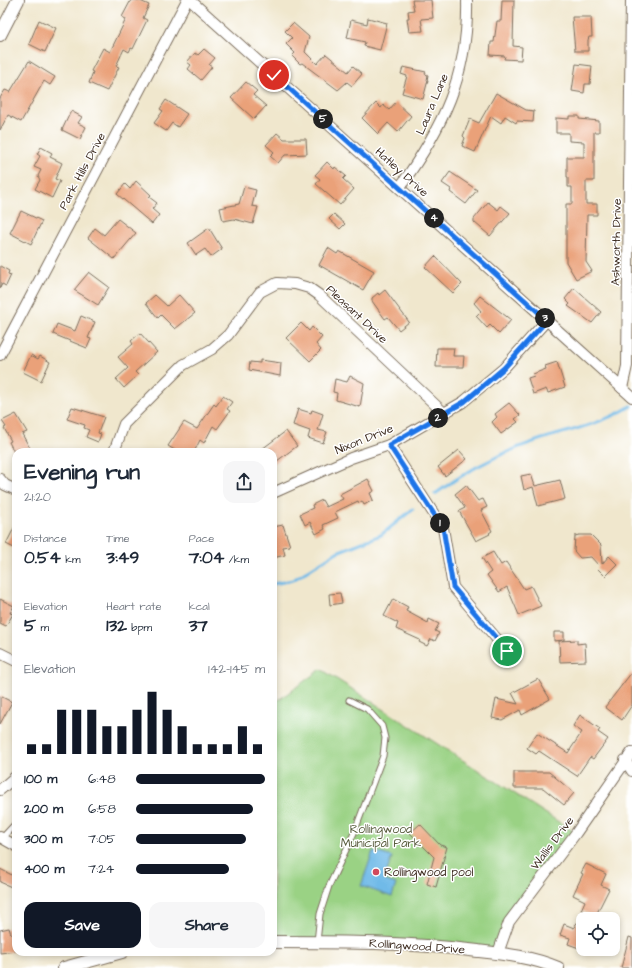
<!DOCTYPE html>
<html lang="en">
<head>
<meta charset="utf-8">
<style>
	body { margin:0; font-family:"Architects Daughter",sans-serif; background:#f6f6f7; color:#1f2937; height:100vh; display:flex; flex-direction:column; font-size:15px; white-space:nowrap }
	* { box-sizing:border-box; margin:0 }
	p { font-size:13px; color:#747a83 }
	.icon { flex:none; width:22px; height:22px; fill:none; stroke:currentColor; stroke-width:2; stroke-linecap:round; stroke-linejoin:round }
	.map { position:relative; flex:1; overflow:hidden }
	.panel { position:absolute; left:12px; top:448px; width:265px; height:508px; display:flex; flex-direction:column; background:#fff; border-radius:12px; box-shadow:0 2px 6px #0003 }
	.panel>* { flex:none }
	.tools { position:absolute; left:576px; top:912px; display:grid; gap:8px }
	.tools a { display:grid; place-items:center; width:44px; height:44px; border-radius:8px; background:#fff; box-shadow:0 2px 6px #0003; font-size:20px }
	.pin { position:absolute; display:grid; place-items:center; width:34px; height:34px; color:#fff; margin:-17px; border:2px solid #fff; border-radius:50%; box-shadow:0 1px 4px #0007 }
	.km { position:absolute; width:20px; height:20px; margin:-10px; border-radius:50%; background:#222; color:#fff; font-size:11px; line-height:20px; text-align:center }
	.round { display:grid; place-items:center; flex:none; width:42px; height:42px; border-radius:12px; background:#f6f6f7 }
	.summary { display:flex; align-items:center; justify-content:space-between; height:68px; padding:0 12px }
	h1 { font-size:22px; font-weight:700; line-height:30px }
	.figures { display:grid; grid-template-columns:repeat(3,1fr); gap:6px; height:68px; padding:4px 12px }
	.figures div { display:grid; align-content:center }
	.figures b { font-size:17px; font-weight:700 }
	.figures small { font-size:11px; font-weight:400 }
	.figures p { font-size:11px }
	.chart { height:112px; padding:8px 12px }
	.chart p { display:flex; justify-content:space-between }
	.chart svg { width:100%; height:72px; margin-top:4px; stroke:#111827; stroke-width:6 }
	.primary-button { display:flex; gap:8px; margin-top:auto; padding:8px 12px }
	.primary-button a { flex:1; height:46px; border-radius:12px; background:#111827; color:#fff; font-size:16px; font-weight:700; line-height:46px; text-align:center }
	.primary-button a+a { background:#f6f6f7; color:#1f2937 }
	ul { padding:0 12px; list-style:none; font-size:13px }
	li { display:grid; grid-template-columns:64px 48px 1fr; align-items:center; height:30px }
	li i { height:10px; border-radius:5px; background:#111827 }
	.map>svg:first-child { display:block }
</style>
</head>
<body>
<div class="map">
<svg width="632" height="968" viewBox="0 0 632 968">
	<rect width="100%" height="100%" fill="#fff"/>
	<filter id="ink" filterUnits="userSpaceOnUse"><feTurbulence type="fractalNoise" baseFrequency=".025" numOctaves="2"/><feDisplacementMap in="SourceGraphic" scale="8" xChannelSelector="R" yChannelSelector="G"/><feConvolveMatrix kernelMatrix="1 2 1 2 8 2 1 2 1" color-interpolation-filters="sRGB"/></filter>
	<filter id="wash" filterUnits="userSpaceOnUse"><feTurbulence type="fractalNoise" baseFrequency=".012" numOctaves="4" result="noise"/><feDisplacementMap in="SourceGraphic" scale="16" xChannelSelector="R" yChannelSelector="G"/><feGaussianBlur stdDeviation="0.9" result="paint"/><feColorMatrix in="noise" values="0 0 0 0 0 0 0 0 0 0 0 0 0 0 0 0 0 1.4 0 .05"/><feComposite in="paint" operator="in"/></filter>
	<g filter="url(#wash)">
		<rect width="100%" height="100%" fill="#f0e7cd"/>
		<path fill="#9ad284" stroke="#6a7e51" d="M321,669L576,833L509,922L498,953L273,942V704Z"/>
		<path fill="#6fbae8" stroke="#557283" d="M373,851L392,857L384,880L396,884L392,897L361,886Z"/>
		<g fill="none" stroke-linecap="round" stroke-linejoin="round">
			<g stroke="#6fbae8" stroke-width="3">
				<path d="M435,494C467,470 504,451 542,439C572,430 604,423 631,406"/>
				<path d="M273,584L293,580L337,552L381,535L413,509"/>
			</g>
		</g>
		<g id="blocks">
			<g fill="#eaa179">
				<path d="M131,0H138L149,5L143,18L147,20L133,49L131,48L129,52L124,49L116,66L119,67L107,91L89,83L93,72L91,71L103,48L110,52L126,19L122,17Z"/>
				<path d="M412,0H431L433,18L421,19L423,31L409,32L407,18H409L408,11L414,10Z"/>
				<path d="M502,0H514L513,46L522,47L521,60L504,59L505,56L490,55L491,42H494L497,21H501Z"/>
				<path d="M572,17H591L592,37H589L588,40V51H575Z"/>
				<path d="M368,18L387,23L380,50L364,46L365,42L347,38L351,20L367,24Z"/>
				<path d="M39,20L56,28L45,52L29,44Z"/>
				<path d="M293,23L309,37L305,52L317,64L326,54L348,72L353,66L362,74L352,86L347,82L338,90L302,63L300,64L292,56L295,53L286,44L292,38L285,31Z"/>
				<path d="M204,49L215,58L209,65L212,67L201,80L188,69L191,65L187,62L195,53L198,55Z"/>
				<path d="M29,61L55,77L50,85L44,81L21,122L8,115L0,130V98L5,90L10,92Z"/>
				<path d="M576,64L592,66L590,84H585L584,93L572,91Z"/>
				<path d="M403,67L426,72L425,74L428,75L427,80H428L423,99L402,93L407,76L401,74Z"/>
				<path d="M246,82L257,91L253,95L266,106L254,119L231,98Z"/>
				<path d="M496,93L526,110L534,111L533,122L517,121L516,123L505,116L501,123L491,116L475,152L462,146L465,138L463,136L470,119L479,123Z"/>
				<path d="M166,100L187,114L178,127L172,123L166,131L154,123L163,111L160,109Z"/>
				<path d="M396,102L411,116L398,132L388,123L378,134L362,118L376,103L381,108L383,105L389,110Z"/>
				<path d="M71,111L82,117L78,123L86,127L80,139L62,130Z"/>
				<path d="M569,116H579V119L599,121V132H594V181H586V204H597V215H587L586,262L592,271L576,279L566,262V204H572V187H568V177H567V157H584V142L569,141V133H556V118L569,119Z"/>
				<path d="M277,133L284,139H306L307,154L285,155L278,163L270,156L274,152L266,145Z"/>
				<path d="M41,147L52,153L50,157L62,163L55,179L60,181L52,198L35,189L40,180L38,176L41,170L34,167L40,156L37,154Z"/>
				<path d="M327,162L334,169L335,167L346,176L343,179L354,189L340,205L316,184L320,179L315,175Z"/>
				<path d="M450,172L477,190L466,204L450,192L451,189L442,183Z"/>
				<path d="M136,181L151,195L149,197L157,203L152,209L159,215L152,224L117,194L125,184L130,189Z"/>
				<path d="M244,187L256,190L252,206L258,207L253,224L234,219L223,221L220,208L239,204Z"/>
				<path d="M488,202L498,210L501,206L510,213L490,236L474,222V219Z"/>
				<path d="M21,211L42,221L31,244L10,233Z"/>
				<path d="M334,214L345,224L340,229L329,219Z"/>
				<path d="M118,219L136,233L114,259L88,238L95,228L104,235Z"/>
				<path d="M209,228L222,249L211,257L205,249L196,255L188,243Z"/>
				<path d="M328,248L337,254L339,251L374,271L363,290L319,265Z"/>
				<path d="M435,256L462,284L453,293L425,267Z"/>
				<path d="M0,266L9,271L8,274L11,275L6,286L2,284L0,288Z"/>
				<path d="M89,272L109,287L98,305L74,290Z"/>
				<path d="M574,288L601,312L592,323L568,306L570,304L565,299Z"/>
				<path d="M385,290L409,322L399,330L388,317L385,319L372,301V298L378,293L379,295Z"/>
				<path d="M155,295L167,306L179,295L195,313L175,329L161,315L158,318L146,303Z"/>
				<path d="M480,296L511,320L499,334L490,325L487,328L476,316L481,311L474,303Z"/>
				<path d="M81,316L95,322L88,338L91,339L87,348L53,334L57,324L75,331Z"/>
				<path d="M301,323L309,331L312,327L322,337L316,344L321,350L310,361L286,338Z"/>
				<path d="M140,333L157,352L135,372L138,375L124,388L116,379L128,368L118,357L133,344L131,341Z"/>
				<path d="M437,348H454L453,356H464L463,367H436Z"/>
				<path d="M31,355L38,359L40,356L50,362L41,381L23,372Z"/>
				<path d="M260,360L281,363L280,376L249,370L250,362L260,363Z"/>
				<path d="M557,362L565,387L548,393L546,389L533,394L528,378L534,376L533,374L546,369L545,366Z"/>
				<path d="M350,376L364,383L360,407L336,400L337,393L333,392L335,379L347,382Z"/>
				<path d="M223,396L232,402L227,409L230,411L217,429L213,426L204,443L200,440L194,452H178L168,446L184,422L197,429L214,404L216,406Z"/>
				<path d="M509,403L520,415L515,419L518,422L501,434L492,422L497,417L495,414Z"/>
				<path d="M72,407L104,417L98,433L101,434L98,442L86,437L89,430L84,428L85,425L67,419Z"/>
				<path d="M298,409L311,413L312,410L323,414L318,430L327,432L323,443L308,438L310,431L293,425Z"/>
				<path d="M16,414L27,432L22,434L32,452H14L9,442L11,441L4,428L6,427L2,421Z"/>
				<path d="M286,431L297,446L273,464V452H258Z"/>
				<path d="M459,450L467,459L445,476L438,467Z"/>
				<path d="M531,474L535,486L560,480L565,499L538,506L533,487L524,490L521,476Z"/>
				<path d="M368,479L374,491L370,493L373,500L364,505L362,501L359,503L358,501L335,512L338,518L323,525L325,529L316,534L310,522L305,525L300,514L313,508L312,505L322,500L326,507L343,499L340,494Z"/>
				<path d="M466,485L478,501L483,499L487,507L481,510L492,531L489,533L490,534L476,541L459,511L465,508L455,494Z"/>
				<path d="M16,524V549L6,544Z"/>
				<path d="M283,525L290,546L283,547L285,555L273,558V527Z"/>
				<path d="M579,535H591L601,545L602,564L609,556L617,564L605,576L597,568L599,566L591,557L580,558L574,551L575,536Z"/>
				<path d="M493,552L501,565L506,562L524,589L531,586L541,606L519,615L507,587L499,592L487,575L491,572L482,558Z"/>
				<path d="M340,593L342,603L330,605L329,594Z"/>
				<path d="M0,599L14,606L10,613L13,614L6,626L0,623Z"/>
				<path d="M393,599L408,607L406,611L428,623L429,619L439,624L435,631L439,633L435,641L431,639L427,646L419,642L420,640L396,629L398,623L384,616Z"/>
				<path d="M554,632H564V640L554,641Z"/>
				<path d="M577,640V644L585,643L586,661L560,662L559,641Z"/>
				<path d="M632,672V705L622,720L605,707Z"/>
				<path d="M538,679L550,699L522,715L520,710L502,720L492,718L496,699L518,704L512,693Z"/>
				<path d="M0,696L12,702L0,724Z"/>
				<path d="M580,715L600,729L598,732L608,739L593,759L590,757L577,776L539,751L536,754L527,748L537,733L568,753L582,732L573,726Z"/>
				<path d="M514,772H549L574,793L564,805L543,788H514Z"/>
				<path d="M420,824L440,845L447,847L436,887L427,884L434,857L410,833Z"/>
				<path d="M586,864L606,874L601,885L609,889L595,917L581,910L585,901L573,895L583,874L581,873Z"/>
				<path d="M0,869L16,877V889L0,882Z"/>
				<path d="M576,923L583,926V944L581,943L579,948L568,944L570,938L560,935L564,924L574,928Z"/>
				<path d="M9,928L11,934L16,933V951L0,953V930Z"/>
				<path d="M629,937L632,938V968H621Z"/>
			</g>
		</g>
	</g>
	<g filter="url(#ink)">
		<use href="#blocks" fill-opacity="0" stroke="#7a6c5b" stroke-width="1"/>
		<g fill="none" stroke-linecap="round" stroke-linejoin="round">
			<g stroke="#7a6c5b" stroke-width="7">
				<g id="service">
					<path d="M2,838L16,823"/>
					<path d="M317,942L320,914L329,886L354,833L383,756L385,738L382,726L367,709L349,700"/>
				</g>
			</g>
			<g stroke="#7a6c5b" stroke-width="12">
				<g id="minor">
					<path d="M190,0L632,397"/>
					<path d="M400,187C442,128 469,75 467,0"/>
					<path d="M0,355L187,0"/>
					<path d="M622,388L627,366L631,0"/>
					<path d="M389,445L443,528L453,587L507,651"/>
					<path d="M114,452L124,424L183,365L212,349L228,335L260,292L277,283L295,284L309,288L319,295L445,414"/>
					<path d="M0,479L5,485L16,490"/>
					<path d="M273,493L351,458L389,445L463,402L504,368L547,320"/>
					<path d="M0,653L16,661"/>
					<path d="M625,760L632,771"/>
					<path d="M0,790L16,776"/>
					<path d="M0,837L16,846"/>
					<path d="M498,953L509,922L576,833L632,752"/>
				</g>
			</g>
			<g stroke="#7a6c5b" stroke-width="14">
				<g id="tertiary">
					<path d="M0,35L18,0"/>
					<path d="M273,942C341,942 410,942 478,951C505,954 533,957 558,968"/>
					<path d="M64,968L122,952"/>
				</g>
			</g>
			<use href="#service" stroke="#fff" stroke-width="5"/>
			<use href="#minor" stroke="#fff" stroke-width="10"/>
			<use href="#tertiary" stroke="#fff" stroke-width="12"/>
		</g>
	</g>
	<g fill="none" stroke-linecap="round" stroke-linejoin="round" filter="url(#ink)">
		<g stroke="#fff" stroke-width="8">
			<path id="route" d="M274,75L547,320L504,368L464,402L389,445L443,528L453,587L507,651"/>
		</g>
		<use href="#route" stroke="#1a73e8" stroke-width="5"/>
	</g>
	<circle fill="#d1495b" stroke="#fff" stroke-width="1.5" cx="376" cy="872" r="4"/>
	<g text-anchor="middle" stroke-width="3" stroke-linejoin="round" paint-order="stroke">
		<g font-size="12" fill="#3b2a1e" stroke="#fff">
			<text transform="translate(432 104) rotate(-67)" y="4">Laura Lane</text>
			<text transform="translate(82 171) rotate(-62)" y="4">Park Hills Drive</text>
			<text transform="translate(402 172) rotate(42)" y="4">Hatley Drive</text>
			<text transform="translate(616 242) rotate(-89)" y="4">Ashworth Drive</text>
			<text transform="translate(357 314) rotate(43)" y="4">Pleasant Drive</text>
			<text transform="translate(364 439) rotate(-22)" y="4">Nixon Drive</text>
			<text transform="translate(552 843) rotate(-53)" y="4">Wallis Drive</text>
			<text transform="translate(417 946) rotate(4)" y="4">Rollingwood Drive</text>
		</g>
		<g font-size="12" fill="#585c3d" stroke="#fff">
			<text x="381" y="833">Rollingwood<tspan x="381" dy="14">Municipal Park</tspan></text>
		</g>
		<g font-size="12" fill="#3b2a1e" stroke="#fff" text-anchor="start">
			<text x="384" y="876">Rollingwood pool</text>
		</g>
	</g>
</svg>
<div class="tools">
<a><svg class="icon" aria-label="locate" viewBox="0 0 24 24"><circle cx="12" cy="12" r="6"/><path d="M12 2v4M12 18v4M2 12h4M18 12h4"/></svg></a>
</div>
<div class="pin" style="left:507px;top:651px;background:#1e9e55"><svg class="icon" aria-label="arrive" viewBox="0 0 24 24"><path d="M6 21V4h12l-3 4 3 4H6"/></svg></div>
<div class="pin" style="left:274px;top:75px;background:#d93025"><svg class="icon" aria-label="check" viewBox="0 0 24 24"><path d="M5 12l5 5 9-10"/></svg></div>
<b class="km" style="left:440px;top:523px">1</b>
<b class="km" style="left:438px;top:418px">2</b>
<b class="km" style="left:545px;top:318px">3</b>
<b class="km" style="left:434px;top:218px">4</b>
<b class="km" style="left:323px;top:119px">5</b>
<section class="panel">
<div class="summary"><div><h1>Evening run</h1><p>21:20</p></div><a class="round"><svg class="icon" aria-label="share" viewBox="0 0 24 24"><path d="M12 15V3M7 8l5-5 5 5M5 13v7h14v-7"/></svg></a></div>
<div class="figures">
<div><p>Distance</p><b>0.54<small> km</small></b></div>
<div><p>Time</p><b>3:49</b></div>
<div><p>Pace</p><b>7:04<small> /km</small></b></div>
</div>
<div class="figures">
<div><p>Elevation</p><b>5<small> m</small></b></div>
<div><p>Heart rate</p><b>132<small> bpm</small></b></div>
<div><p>kcal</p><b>37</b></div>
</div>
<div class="chart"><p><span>Elevation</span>142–145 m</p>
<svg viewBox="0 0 160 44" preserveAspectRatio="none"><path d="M5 44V38M15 44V38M25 44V17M35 44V17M45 44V17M55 44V27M65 44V27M75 44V17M85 44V6M95 44V17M105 44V27M115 44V38M125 44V38M135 44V38M145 44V27M155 44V38"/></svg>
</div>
<ul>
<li><b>100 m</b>6:48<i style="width:100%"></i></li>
<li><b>200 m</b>6:58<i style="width:91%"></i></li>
<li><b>300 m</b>7:05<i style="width:85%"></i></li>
<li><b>400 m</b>7:24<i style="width:72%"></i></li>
</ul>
<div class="primary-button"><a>Save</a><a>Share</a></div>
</section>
</div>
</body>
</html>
